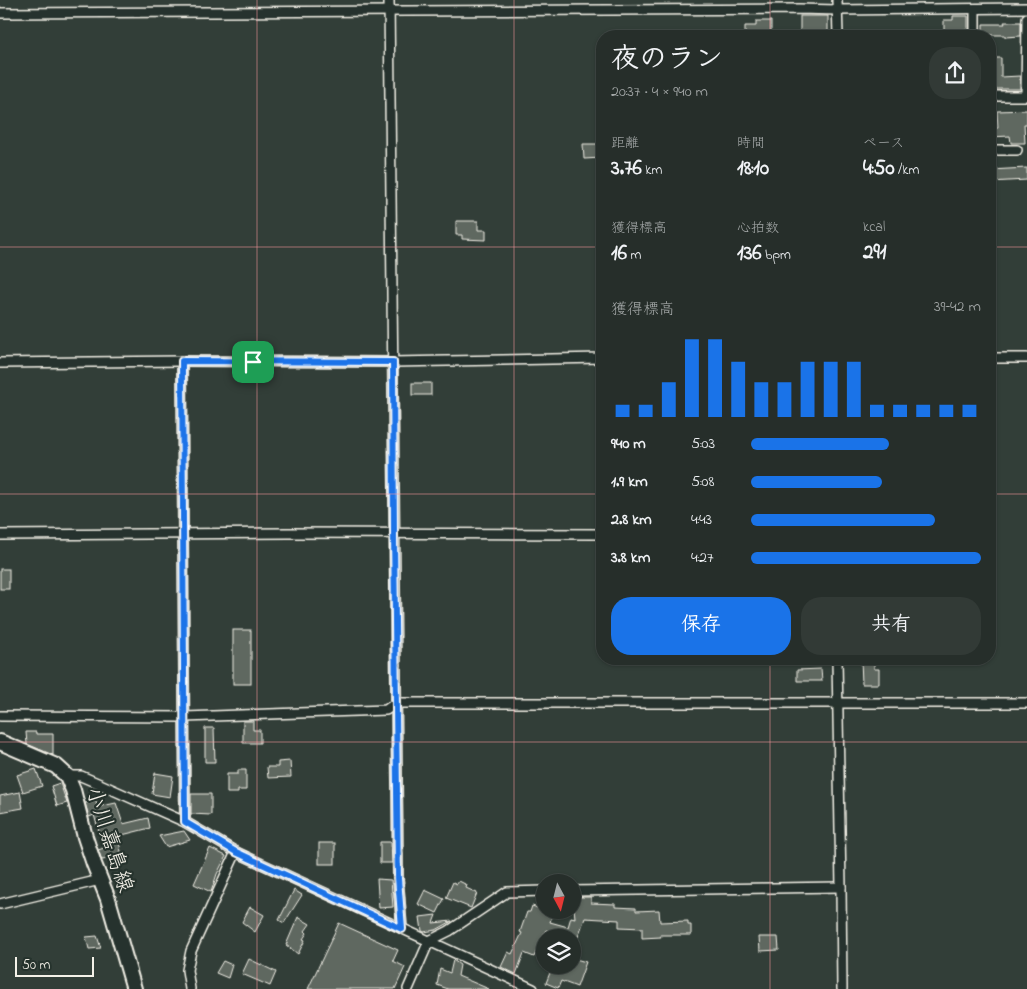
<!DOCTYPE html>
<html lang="ja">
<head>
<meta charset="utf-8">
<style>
	body { margin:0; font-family:"Indie Flower","Klee One",sans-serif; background:#323a36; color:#f1f3f6; height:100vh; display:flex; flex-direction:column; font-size:19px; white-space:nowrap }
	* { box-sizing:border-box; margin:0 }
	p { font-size:16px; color:#a4a8a8 }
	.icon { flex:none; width:28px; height:28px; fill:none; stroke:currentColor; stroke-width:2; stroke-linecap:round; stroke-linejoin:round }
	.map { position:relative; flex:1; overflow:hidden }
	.sheet { position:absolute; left:596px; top:30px; width:400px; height:635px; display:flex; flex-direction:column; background:#262e2a; border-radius:20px; box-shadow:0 1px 4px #0004,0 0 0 1px #424a47 }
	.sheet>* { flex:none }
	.needle { width:32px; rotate:173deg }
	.buttons { position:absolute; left:536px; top:874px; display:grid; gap:10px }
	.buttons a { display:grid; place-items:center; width:45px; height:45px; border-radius:50%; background:#262e2a; box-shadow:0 1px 4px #0004,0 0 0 1px #424a47; font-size:25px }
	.scale { position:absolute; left:15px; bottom:12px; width:79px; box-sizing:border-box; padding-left:5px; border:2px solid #f4f1e8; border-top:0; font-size:14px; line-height:18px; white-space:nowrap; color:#f4f1e8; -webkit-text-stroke:4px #26332d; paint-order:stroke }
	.pin { position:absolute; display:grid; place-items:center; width:42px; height:42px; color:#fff; margin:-21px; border-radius:10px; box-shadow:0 2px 8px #0006 }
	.round { display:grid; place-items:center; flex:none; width:52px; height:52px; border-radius:20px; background:#323a36 }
	.head { display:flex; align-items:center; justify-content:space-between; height:85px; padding:0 15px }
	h1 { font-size:28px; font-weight:700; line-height:38px }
	.metrics { display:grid; grid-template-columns:repeat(3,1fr); gap:8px; height:85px; padding:5px 15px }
	.metrics div { display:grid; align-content:center }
	.metrics b { font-size:21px; font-weight:700 }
	.metrics small { font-size:14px; font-weight:400 }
	.metrics p { font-size:14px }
	.chart { height:140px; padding:10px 15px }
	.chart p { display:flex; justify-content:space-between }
	.chart svg { width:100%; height:90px; margin-top:5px; stroke:#1a73e8; stroke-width:6 }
	.button { display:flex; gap:10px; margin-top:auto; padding:10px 15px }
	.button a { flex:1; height:58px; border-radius:20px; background:#1a73e8; color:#fff; font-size:20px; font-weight:700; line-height:58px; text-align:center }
	.button a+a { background:#323a36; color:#f1f3f6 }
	ul { padding:0 15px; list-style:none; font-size:16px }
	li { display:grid; grid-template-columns:80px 60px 1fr; align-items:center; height:38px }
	li i { height:12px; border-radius:6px; background:#1a73e8 }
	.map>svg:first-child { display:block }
</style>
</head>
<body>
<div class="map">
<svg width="1027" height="989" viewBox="0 0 1027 989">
	<rect width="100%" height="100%" fill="#323e38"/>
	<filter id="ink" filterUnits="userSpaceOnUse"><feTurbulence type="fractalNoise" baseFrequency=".02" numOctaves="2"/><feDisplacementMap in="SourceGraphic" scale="10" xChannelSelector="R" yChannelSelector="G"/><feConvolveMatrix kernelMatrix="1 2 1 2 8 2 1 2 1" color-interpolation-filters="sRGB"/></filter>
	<g filter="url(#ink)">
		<g fill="#5f6861" stroke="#f4f1e8">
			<rect x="800" y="16" width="28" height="19"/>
			<path d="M953,16H968V30L944,31V20H953Z"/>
			<path d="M756,21H771V32H766V36L745,35V26H756Z"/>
			<path d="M1004,22H1021V36L1005,37V35H983V24H1005Z"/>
			<path d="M990,58H1001V77L1020,76V89H990Z"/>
			<path d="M1027,110V124H1024L1025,143H1011L1010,136L990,137V129L998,128L997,111Z"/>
			<path d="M583,144H602V158L584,159Z"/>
			<path d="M1027,168V180L990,182V170Z"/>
			<path d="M456,221H478V230H486V240L462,239V235H456Z"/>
			<rect x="412" y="383" width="19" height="12"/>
			<rect x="0" y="569" width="9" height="20"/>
			<rect x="233" y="630" width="18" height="54"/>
			<path d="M861,659H874V669H879V684H862Z"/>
			<path d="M821,669L822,681H797V670Z"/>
			<path d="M243,721H253V730H260V743H243Z"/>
			<path d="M205,728H214L215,762H205Z"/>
			<path d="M26,732H36V734H53V755L27,744Z"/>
			<path d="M290,761L291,777L268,778L267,767H278V762Z"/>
			<path d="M36,769L42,786L23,792L17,775Z"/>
			<path d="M238,770H246V790H238V793H227V774H238Z"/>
			<path d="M155,773L173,776L170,797L152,794Z"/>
			<path d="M60,783L67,803L57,806L51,786Z"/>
			<path d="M20,792L23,808L0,812V796Z"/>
			<path d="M191,794H211V815L191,814Z"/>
			<path d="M96,801L97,807L116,803L123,824L148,818L150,828L118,836L122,857L102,860L98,850L104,848L94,815L89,817L85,803Z"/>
			<path d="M184,831L190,840L166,847L159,836Z"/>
			<path d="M380,842H391L392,863H380Z"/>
			<rect x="319" y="843" width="16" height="21"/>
			<path d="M210,848L226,856L217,874L211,892L194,884Z"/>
			<path d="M377,879L391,880L393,907L379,908Z"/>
			<path d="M459,881L467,885L466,888L477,893L471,908L446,898L453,882L457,884Z"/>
			<path d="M294,890L302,895L284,923L279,920Z"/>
			<path d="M425,890L444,899L437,913L418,904Z"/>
			<path d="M573,897H591V903L615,904V907L636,908V911L659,910L660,922L688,921V925H691V935H660L661,937L642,938V928L619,927V920L585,918L576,942V938H566L546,930L534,957L524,953L516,974L501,967L508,952L512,954L522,933L520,932L527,912H530L532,906L553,913L550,922L568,927L571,917L575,918Z"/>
			<path d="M250,907L264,915L255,932L242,922Z"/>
			<path d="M436,915L433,923L452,921L436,930L424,932L422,931L420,917Z"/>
			<path d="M298,917L310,924L305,931L307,933L303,939L305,940L298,954L286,945Z"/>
			<path d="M339,923L398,950L393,961L405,967L395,989H308Z"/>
			<path d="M97,936L101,948L89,949L86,937Z"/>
			<path d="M759,937H778L779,950L760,951Z"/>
			<path d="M572,958L586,962L577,987L561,981L558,988L546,983L553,965H572Z"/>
			<path d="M249,959L276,972L270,986L242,974Z"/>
			<path d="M453,960L460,965L458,976L489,989H448L437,985L440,969L450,973Z"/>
			<path d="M223,961L232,965L228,978L216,973Z"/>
		</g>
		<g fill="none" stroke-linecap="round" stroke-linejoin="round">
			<g stroke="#f4f1e8" stroke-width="12">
				<g id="minor">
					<path d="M389,0L398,878L402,929"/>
					<path d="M837,0L838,36"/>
					<path d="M975,9V36"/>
					<path d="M0,13L799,9L837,10L1027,8"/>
					<path d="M990,96H1026L1027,18"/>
					<path d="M990,150H1017"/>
					<path d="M990,358H1027"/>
					<path d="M182,361L183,535L185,822"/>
					<path d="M0,363L182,361L393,362L602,358"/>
					<path d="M0,535L289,533L602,534"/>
					<path d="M837,659L841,887L842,989"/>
					<path d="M0,716L185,717L386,710L396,703H1027"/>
					<path d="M67,776H81L102,785L185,822L236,852L533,989"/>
					<path d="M572,891L841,887"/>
					<path d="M0,904L100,880"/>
					<path d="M190,989L187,970L191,951L236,852"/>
					<path d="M408,989L429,941L449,931L507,892L545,891"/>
				</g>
			</g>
			<g stroke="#f4f1e8" stroke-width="18">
				<path id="primary" d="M0,742L56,766L67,776L73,790L85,837L94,864L108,899L134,989"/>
			</g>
			<use href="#minor" stroke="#26332d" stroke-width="9"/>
			<use href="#primary" stroke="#26332d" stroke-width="14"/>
		</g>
	</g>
	<g fill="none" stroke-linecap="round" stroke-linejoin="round" filter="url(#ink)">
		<g stroke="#fff" stroke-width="10">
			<path id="route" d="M182,361L393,362L394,534L398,878L402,929L236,852L185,822Z"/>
		</g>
		<use href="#route" stroke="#1a73e8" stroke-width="6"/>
	</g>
	<path fill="none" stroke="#ff9aa2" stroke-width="1" stroke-opacity="0.55" d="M257,0V989M514,0V989M770,0V36M0,247H602M990,247H1027M0,494H602M990,494H1027M770,659V989M0,742H1027"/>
	<g text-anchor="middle" stroke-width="4.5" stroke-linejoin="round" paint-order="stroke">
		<g font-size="22" fill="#f4f1e8" stroke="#26332d">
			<text transform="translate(111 839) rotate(72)" y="8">小川嘉島線</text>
		</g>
	</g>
</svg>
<div class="buttons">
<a><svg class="needle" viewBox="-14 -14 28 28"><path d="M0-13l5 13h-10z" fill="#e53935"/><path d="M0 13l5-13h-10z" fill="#a4a8a8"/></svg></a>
<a><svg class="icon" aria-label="layers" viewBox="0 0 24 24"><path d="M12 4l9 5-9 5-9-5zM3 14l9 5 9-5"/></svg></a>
</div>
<div class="scale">50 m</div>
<div class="pin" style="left:253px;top:362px;background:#1e9e55"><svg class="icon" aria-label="arrive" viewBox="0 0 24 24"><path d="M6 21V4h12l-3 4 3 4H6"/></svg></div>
<section class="sheet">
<div class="head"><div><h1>夜のラン</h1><p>20:37 · 4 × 940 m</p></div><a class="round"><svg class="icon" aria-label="share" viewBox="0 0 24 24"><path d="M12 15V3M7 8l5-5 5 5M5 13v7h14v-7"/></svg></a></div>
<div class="metrics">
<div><p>距離</p><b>3.76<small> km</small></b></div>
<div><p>時間</p><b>18:10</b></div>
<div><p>ペース</p><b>4:50<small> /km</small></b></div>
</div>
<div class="metrics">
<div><p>獲得標高</p><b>16<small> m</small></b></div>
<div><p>心拍数</p><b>136<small> bpm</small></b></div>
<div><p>kcal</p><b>291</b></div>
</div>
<div class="chart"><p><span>獲得標高</span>39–42 m</p>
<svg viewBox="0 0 160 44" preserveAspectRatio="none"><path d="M5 44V38M15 44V38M25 44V27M35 44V6M45 44V6M55 44V17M65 44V27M75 44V27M85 44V17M95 44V17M105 44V17M115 44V38M125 44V38M135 44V38M145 44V38M155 44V38"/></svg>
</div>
<ul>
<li><b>940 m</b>5:03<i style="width:60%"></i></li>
<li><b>1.9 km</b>5:08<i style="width:57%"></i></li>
<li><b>2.8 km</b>4:43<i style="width:80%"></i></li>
<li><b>3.8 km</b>4:27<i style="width:100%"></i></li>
</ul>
<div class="button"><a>保存</a><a>共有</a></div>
</section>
</div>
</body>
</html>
